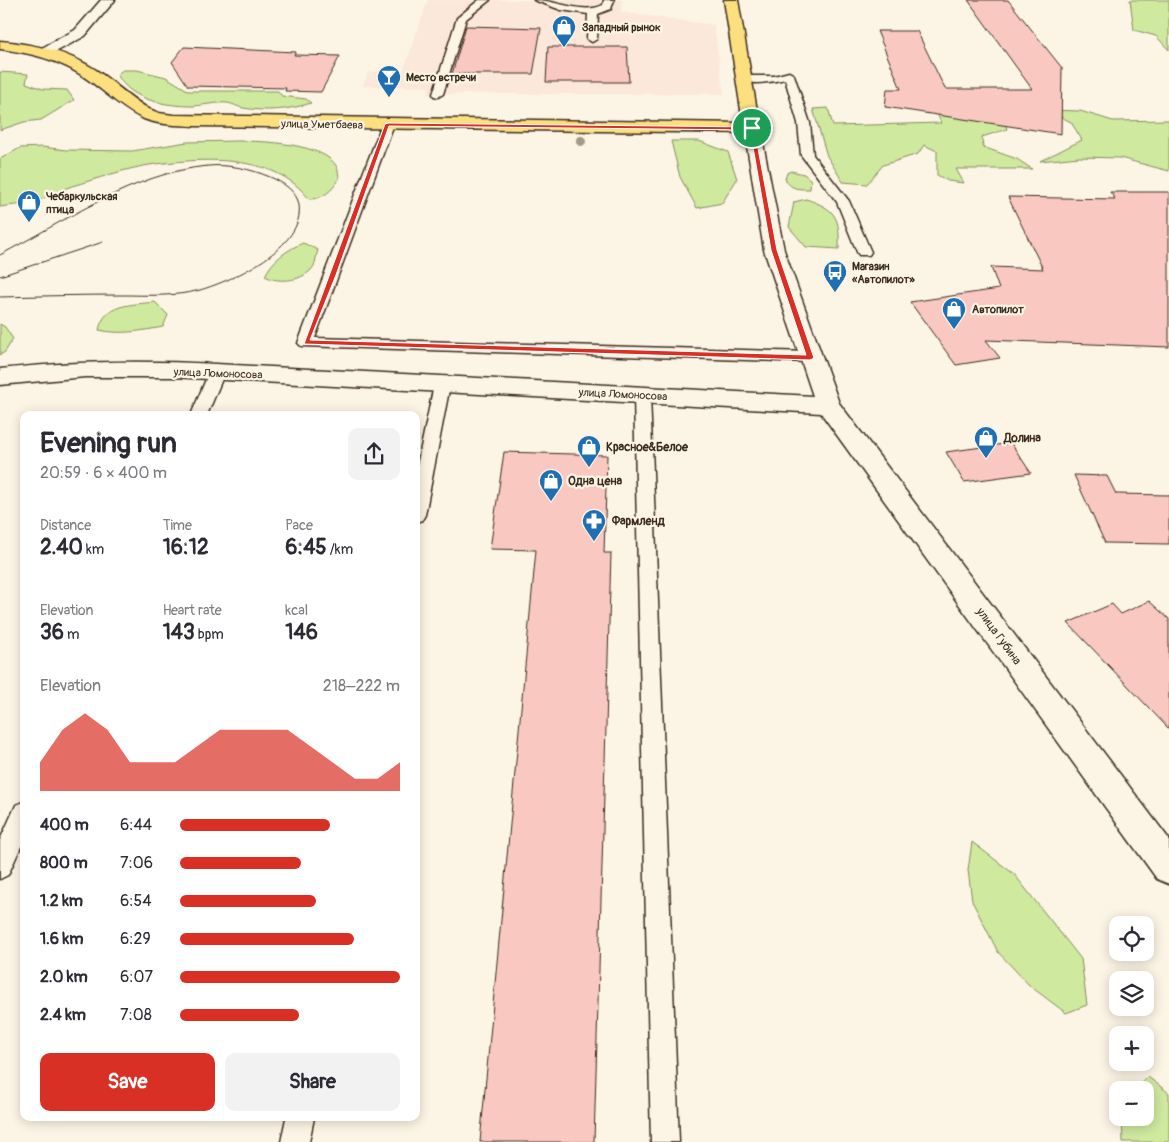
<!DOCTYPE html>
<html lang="en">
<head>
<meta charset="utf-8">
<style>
	body { margin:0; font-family:Pangolin,sans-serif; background:#f2f2f3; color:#2b2b33; height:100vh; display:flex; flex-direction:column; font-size:19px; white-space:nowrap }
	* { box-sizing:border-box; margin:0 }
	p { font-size:16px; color:#7c7c81 }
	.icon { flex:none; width:28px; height:28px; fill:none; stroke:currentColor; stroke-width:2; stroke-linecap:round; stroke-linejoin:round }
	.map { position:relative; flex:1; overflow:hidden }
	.drawer { position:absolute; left:20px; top:411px; width:400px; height:710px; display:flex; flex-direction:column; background:#fff; border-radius:10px; box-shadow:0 2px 12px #0003 }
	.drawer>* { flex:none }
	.tools { position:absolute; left:1109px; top:916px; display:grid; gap:10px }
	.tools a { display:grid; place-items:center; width:45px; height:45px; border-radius:10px; background:#fff; box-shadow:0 2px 12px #0003; font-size:25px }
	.pin { position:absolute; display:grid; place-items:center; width:42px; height:42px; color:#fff; margin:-21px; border:2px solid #fff; border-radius:50%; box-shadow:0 1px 5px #0007 }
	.round { display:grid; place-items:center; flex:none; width:52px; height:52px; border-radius:10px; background:#f2f2f3 }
	.overview { display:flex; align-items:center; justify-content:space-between; height:85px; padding:0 20px }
	h1 { font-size:28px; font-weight:700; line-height:38px }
	.metrics { display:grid; grid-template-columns:repeat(3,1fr); gap:8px; height:85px; padding:5px 20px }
	.metrics div { display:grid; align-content:center }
	.metrics b { font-size:21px; font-weight:700 }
	.metrics small { font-size:14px; font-weight:400 }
	.metrics p { font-size:14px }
	.chart { height:140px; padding:10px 20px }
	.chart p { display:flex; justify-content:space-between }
	.chart svg { width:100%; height:90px; margin-top:5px; fill:#d93025; opacity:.7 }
	.button { display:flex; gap:10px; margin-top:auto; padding:10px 20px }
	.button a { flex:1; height:58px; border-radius:10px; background:#d93025; color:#fff; font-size:20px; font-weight:700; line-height:58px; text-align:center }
	.button a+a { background:#f2f2f3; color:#2b2b33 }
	ul { padding:0 20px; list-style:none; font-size:16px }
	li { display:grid; grid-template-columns:80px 60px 1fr; align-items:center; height:38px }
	li i { height:12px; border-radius:6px; background:#d93025 }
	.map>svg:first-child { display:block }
</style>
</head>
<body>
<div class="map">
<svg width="1169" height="1142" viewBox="0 0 1169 1142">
	<rect width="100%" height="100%" fill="#fcf5e5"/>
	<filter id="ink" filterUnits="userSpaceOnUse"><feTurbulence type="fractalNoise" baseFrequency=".02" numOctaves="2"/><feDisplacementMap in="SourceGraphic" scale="10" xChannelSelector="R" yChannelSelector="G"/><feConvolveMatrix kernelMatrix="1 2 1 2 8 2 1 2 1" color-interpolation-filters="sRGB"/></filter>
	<g filter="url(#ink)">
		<path fill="#fbe8da" d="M428,0H622L621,12L714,25L724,94H428L429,87L363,86L368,72L403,71Z"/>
		<g fill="#cfe99f" stroke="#858a5e">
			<path d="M1130,0H1169V50L1156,36L1134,30Z"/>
			<path d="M123,70H137L166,77L189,91H278L282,96L306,99L311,103C290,110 265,112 243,108C238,107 233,104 228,103C218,102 205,105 194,106C167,106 130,101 117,74Z"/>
			<path d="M0,72L28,74L26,83L43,89L67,90L74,100L41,120L24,122L0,130Z"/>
			<path d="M828,108L833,126L941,123L937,113L1005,123L1007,129L982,137L983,147L1017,159L1032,169H956L964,183L948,181L937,175V151L924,145L918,154L883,165L867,184L843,182L827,156L813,109Z"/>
			<path d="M1047,110L1080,111L1113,121L1169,120V171L1120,158L1079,157L1040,161L1082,140L1071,122Z"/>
			<path d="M238,141C262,141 324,143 337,167C338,170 339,175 339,179C333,190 322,200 309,199C274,152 200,158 149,165C124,169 97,179 72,186C59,190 47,198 34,202C24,205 11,205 0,207V159L20,148L42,147L66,150L132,151L187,142Z"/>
			<path d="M671,141H699L728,152L737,179L722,203L697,208L680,177Z"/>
			<path d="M791,171L804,174L811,180L810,189C799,189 791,190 785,179L787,173Z"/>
			<path d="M806,199C836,209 840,217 839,249L806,247L789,227L794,202Z"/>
			<path d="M303,243L318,250C316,255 316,262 314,266C305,281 279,284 265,276C271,261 288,249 303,243Z"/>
			<path d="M155,302L168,315L163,327C141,331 120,335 99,330C104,303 132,305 155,302Z"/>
			<path d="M0,324L5,327L13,339L5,352L0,355Z"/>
			<path d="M972,842L1014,874L1081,959L1087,1005L1066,1013L1030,986L998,952L972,901L968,870Z"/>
			<path d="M1148,1077L1169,1093V1142H1123L1122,1118H1145V1090H1134Z"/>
		</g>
		<g fill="#f9c9c1" stroke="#3b2a1e">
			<path d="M968,0H1008L1062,68L1061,134L885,107L887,89H901L877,31H917L945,89H1032Z"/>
			<path d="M466,26L541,28L533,74H452Z"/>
			<path d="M184,47L296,52L294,55L340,56L321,92L285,91L286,88L188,86L172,62Z"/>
			<path d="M548,47H627L629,82H546Z"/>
			<path d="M1110,192H1169V347L986,340L1000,358L956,365L910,302L999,289L991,267L1043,269L1008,197L1115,199Z"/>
			<path d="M1011,443L1031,473L964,482L946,452Z"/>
			<path d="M504,452L607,455L604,553H611L594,1142H480L536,550L490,549Z"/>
			<path d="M1074,475L1107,476L1116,494L1169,495V544L1105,543Z"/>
			<path d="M1149,601L1169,619V729L1068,623L1112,604L1121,614Z"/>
		</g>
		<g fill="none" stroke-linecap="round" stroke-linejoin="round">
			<g stroke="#3b2a1e" stroke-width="3">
				<g id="lane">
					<path d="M479,0H490L466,19L443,94L438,97L434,96L433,94L457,18Z"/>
					<path d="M534,0C558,0 582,15 603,5L604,0H614L611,9L598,14L597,39L592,42L587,39L588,14L561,10Z"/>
					<path d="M789,72L794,75L810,123L813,155L849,201L871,252L869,255H859L857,252L837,202L801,155L798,123L785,79C774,82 747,86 739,79L744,76H774Z"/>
					<path d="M388,121L394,124L315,338L810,352L815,353L818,357L815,361L810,362L301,346L298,343L382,124Z"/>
					<path d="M217,367L222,368L225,372L207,415H191L209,372L212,368Z"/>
					<path d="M442,380L448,381L450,385L425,515L422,520L416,522V471L434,385L436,381Z"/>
					<path d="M642,389L648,391L650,395L679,1142H651L634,395L636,391Z"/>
					<path d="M24,802V840L8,875L0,879V840L16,805Z"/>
					<path d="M286,1118H314L309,1142H281Z"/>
				</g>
			</g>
			<g stroke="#3b2a1e" stroke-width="3">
				<path id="street" d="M101,0H115L85,36L50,55H40L37,52L40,49L75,30Z"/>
			</g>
			<g stroke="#3b2a1e" stroke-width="3">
				<path id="secondary" d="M752,123L758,124L760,128L784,250L839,403L1169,839V884L1157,879L821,413L172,377H85L0,385V369C72,361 143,360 216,364L813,396L764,250L744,128L746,124Z"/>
			</g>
			<g stroke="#3b2a1e" stroke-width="3">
				<path id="primary" d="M724,0H738L760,128L758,132L752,133L194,126C177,125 160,125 144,119C123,110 106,92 87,79C61,60 31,53 0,49V41C34,44 67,51 96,70C114,82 130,98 149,109L159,113L173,115L743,123Z"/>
			</g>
			<use href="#lane" fill="#fcf5e5" fill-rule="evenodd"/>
			<use href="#street" fill="#fcf5e5" fill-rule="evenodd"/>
			<use href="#secondary" fill="#fcf5e5" fill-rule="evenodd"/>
			<use href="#primary" fill="#fce080" fill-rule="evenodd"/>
			<g stroke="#3b2a1e" stroke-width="1">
				<path d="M0,255C63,222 136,172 208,166C229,164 251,169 270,177C282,182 297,191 299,205C305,247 234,280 200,290C175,297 147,295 121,295C81,295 40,296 0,297"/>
				<path d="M0,276L103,242"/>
			</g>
		</g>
		<circle fill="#a29a86" cx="581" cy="141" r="5"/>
	</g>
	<path fill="#d93025" stroke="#fff" fill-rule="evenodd" d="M388,123L754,127L777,250L814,358L810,360L304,344L385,124ZM389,126L750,130L771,250L806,355L310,340L336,275Z"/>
	<defs>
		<g id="shop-pin" transform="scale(1.25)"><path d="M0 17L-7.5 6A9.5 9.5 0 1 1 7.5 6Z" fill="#1f6fb2" stroke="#fcf5e5"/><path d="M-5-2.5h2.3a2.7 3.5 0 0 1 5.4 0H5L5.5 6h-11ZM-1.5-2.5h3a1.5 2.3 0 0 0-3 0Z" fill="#fff"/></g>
		<g id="bar-pin" transform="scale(1.25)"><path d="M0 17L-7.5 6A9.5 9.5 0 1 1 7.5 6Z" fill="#1f6fb2" stroke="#fcf5e5"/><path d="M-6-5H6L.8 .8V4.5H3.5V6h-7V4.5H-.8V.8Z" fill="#fff"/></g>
		<g id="bus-pin" transform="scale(1.25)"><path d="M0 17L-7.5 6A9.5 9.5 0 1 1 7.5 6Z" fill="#1f6fb2" stroke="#fcf5e5"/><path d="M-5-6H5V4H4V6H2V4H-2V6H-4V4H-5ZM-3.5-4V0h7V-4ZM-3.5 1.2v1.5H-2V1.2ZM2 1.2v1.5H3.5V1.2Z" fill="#fff"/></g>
		<g id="pharmacy-pin" transform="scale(1.25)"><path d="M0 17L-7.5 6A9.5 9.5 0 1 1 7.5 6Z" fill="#1f6fb2" stroke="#fcf5e5"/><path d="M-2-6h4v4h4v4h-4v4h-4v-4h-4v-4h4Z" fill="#fff"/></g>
	</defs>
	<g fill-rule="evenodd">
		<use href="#shop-pin" x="564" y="27"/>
		<use href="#bar-pin" x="389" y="77"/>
		<use href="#shop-pin" x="29" y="202"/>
		<use href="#bus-pin" x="835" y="272"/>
		<use href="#shop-pin" x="954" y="309"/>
		<use href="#shop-pin" x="986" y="438"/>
		<use href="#shop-pin" x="589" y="447"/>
		<use href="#shop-pin" x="551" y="481"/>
		<use href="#pharmacy-pin" x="594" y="521"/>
	</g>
	<g text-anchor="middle" stroke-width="4.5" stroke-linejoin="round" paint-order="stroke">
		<g font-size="11" font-weight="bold" fill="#3b2a1e" stroke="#fcf5e5" text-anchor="start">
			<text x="582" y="31">Западный рынок</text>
			<text x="406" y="81">Место встречи</text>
			<text x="46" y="200">Чебаркульская<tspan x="46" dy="13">птица</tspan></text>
			<text x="852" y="270">Магазин<tspan x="852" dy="13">«Автопилот»</tspan></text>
			<text x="972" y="313">Автопилот</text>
		</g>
		<g font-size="11" fill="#3b2a1e" stroke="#fcf5e5">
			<text transform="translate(322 124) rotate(1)" y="4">улица Уметбаева</text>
			<text transform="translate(218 373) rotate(2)" y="4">улица Ломоносова</text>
			<text transform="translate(623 394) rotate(3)" y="4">улица Ломоносова</text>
		</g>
		<g font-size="12" font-weight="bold" fill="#3b2a1e" stroke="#fcf5e5" text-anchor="start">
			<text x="1004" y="442">Долина</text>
			<text x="606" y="451">Красное&amp;Белое</text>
			<text x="568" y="485">Одна цена</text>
			<text x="612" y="525">Фармленд</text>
		</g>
		<g font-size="12" fill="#3b2a1e" stroke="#fcf5e5">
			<text transform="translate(999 636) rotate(54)" y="4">улица Губина</text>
		</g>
	</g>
</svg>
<div class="tools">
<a><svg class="icon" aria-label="locate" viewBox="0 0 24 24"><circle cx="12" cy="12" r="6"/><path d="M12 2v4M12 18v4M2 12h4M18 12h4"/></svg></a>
<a><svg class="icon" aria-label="layers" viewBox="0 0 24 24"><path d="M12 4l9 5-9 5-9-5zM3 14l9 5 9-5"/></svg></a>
<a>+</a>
<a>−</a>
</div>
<div class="pin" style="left:752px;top:128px;background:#1e9e55"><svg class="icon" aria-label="arrive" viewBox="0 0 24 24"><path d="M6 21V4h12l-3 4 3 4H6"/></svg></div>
<section class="drawer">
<div class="overview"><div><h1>Evening run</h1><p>20:59 · 6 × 400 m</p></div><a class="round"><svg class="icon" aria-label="share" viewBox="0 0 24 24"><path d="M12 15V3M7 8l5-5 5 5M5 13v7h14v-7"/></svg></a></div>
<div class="metrics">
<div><p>Distance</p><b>2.40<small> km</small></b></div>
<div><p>Time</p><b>16:12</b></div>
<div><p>Pace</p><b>6:45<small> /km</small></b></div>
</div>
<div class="metrics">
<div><p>Elevation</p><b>36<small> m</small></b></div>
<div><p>Heart rate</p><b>143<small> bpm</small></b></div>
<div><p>kcal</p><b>146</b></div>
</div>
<div class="chart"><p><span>Elevation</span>218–222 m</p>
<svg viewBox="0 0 160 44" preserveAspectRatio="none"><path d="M0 44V30L10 14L20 6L30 14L40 30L50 30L60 30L70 22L80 14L90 14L100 14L110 14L120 22L130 30L140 38L150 38L160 30V44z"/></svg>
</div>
<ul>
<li><b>400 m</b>6:44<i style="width:68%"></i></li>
<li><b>800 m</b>7:06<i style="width:55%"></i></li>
<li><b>1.2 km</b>6:54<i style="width:62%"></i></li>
<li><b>1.6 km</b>6:29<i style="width:79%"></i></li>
<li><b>2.0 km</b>6:07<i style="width:100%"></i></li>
<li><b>2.4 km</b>7:08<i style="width:54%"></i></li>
</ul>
<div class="button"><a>Save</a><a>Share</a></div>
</section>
</div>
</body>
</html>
